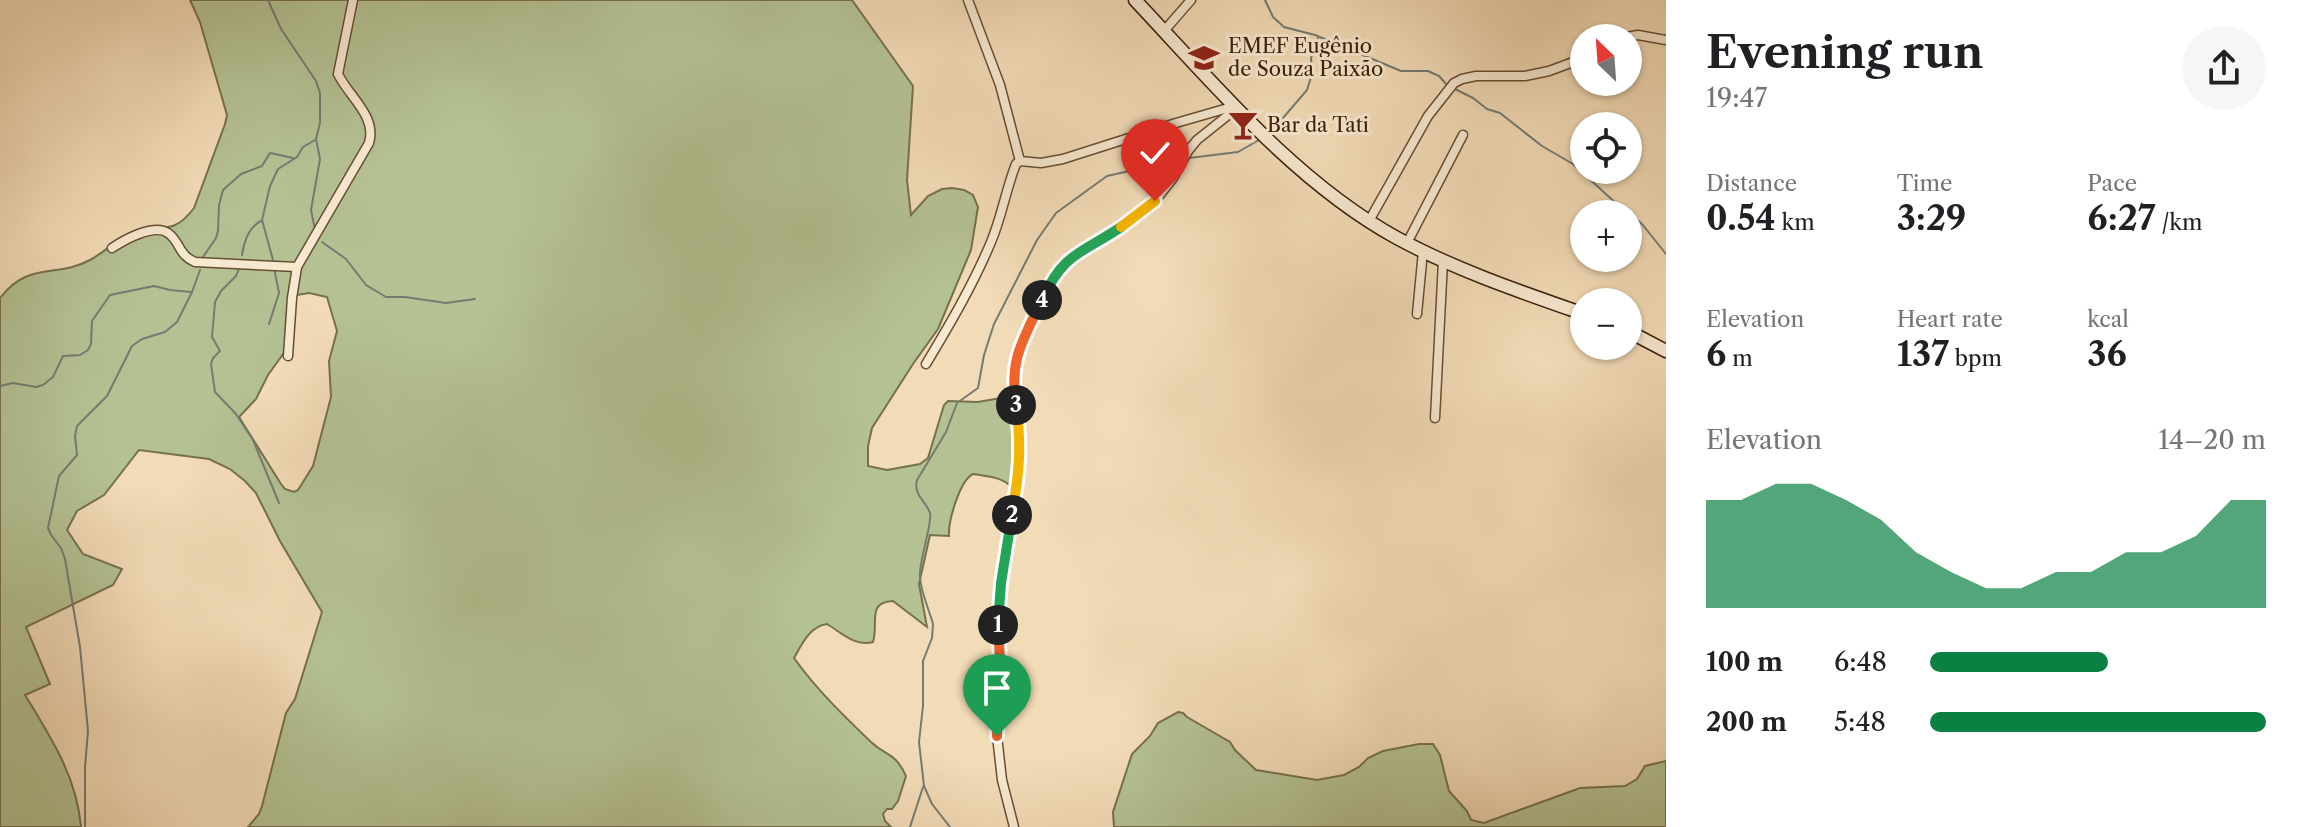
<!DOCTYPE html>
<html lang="en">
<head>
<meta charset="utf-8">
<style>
	body { margin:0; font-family:"Libre Caslon Text",serif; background:#f6f6f6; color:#202124; height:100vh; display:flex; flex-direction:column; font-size:30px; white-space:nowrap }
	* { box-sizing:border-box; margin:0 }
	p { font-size:26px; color:#757577 }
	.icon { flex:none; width:44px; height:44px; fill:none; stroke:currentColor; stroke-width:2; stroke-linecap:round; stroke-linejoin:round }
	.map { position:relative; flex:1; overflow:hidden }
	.drawer { display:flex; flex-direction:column; background:#fff; width:640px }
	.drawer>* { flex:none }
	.needle { width:52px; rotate:335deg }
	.fabs { position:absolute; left:1570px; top:24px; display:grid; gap:16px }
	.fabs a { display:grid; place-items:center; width:72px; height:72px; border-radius:50%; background:#fff; box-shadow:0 2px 6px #0004; font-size:40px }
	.pin { position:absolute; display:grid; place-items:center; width:68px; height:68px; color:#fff; margin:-82px -34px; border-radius:50% 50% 50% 0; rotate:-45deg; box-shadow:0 0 8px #0007 }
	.pin .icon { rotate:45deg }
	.km { position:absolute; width:40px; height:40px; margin:-20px; border-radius:50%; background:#222; color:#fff; font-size:22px; line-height:40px; text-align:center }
	.round { display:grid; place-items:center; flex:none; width:84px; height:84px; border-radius:42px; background:#f6f6f6 }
	.summary { display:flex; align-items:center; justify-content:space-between; height:136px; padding:0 40px }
	h1 { font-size:44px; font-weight:700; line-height:60px }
	.metrics { display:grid; grid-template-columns:repeat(3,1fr); gap:12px; height:136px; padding:8px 40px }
	.metrics div { display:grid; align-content:center }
	.metrics b { font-size:34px; font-weight:700 }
	.metrics small { font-size:22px; font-weight:400 }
	.metrics p { font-size:22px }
	.chart { height:224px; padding:16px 40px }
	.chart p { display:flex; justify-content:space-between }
	.chart svg { width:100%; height:144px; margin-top:8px; fill:#0b8043; opacity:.7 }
	ul { padding:0 40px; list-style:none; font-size:26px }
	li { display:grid; grid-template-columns:128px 96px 1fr; align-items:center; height:60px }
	li i { height:20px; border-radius:10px; background:#0b8043 }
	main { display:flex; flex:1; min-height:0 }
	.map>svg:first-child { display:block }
</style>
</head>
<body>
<main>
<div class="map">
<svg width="1666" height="827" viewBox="0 0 1666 827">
	<rect width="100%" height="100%" fill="#f2dbb7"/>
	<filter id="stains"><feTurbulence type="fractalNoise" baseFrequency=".0025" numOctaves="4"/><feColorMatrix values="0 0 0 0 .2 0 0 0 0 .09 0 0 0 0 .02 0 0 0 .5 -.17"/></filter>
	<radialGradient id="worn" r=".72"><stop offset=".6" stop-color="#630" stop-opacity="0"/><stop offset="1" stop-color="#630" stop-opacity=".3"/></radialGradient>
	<g fill="#b4c193" stroke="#77704d" stroke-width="2" fill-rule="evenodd">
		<path d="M190,0H852L913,86L907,180L911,215L928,196L942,189L952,188L964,190L973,195L978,207L971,250L938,329L913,364L872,428L868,446V466L887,470L920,464L928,458L944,405L948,401L978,402L1012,396L1017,434L1012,488C1004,477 986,476 973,474C960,480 948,521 949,536L930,535L919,584L927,627L893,601C866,602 879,624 873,642C855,647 842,633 827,624C810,626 802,644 794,658C816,689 843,715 871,742C887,757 895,752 906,776L898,801L892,809H887L883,814L885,821L891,827H248L259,814L262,806L286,713L295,699L322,612L280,541L256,493L245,481L230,469L209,459L139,450L104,495L77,511L67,530L83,554L122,569L113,585L26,627L50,684L25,695C50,736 77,777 81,827H0V298C30,260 55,279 90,260C105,252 117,239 132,232C159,220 170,240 194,208L225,124L227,115L200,22ZM309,293L327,297L337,331L329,361L331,397L313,466L298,490L294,492L285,489L281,484L239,417L256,399L268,375L286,350L291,296Z"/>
		<path d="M1178,712L1183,713L1187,717L1230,742L1235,750L1256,770L1317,780L1344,775L1359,767L1368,758L1383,751L1419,744H1433L1440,755L1449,791L1467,811L1471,820L1484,823L1580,788L1625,786L1637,779L1645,766L1666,761V827H1114L1113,812L1132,754L1150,736L1158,723Z"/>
	</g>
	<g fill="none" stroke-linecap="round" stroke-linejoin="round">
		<g stroke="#757b71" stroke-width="2">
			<path d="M268,0L281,29L316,81L320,93V123L316,139L320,159L311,210L315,230"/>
			<path d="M1265,0L1273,17L1284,27L1315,35L1401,71H1428L1439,76L1447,85"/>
			<path d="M1453,88L1473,98L1487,109L1500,113L1542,146L1573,164L1619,206L1642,224L1666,254"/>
			<path d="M1270,133L1307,90L1312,74L1311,58L1318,38"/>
			<path d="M1189,158L1238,152L1259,140"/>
			<path d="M322,242L346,259L366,285L386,297H405L446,303L475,299"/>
			<path d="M242,255C244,241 249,227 261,221"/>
			<path d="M203,257L216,238L218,231L219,205L223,190L241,174L262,166L270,153L293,158"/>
			<path d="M273,260L262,220L270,186L278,169L297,157L303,147L315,140"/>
			<path d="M240,266L236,276L221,291L215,302L212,337L220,351L213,358L211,364L215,392L236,414L253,440L279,503"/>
			<path d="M269,324L279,293L274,268"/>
			<path d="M0,386L13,383L36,387L43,385L53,377L63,356L80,355L88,350L91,344L92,321L110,295L154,286L170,290L191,292"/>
			<path d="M85,827V767L88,731L80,647L65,559L61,548L51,535L48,528L59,476L77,455L75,436L77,426L107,396L132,346L142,339L165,332L177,322L192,292L200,270"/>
			<path d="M910,827L923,787"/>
			<path d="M950,827L932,804L924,786L919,742L923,706V661L932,638L933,624C929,609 920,591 920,575C919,562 933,520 930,513C926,501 913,495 917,480L946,432L957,403L978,388L984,355L994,324L1037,240L1056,213L1107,176L1173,161"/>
		</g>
		<g stroke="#684e33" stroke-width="11">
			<g id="street">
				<path d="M968,0L1000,85L1020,161"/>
				<path d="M1164,31L1191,0"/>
				<path d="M1621,38L1638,35L1666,40"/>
				<path d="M1369,221L1428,116L1454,83L1462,79L1476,76H1525L1549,71L1584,58"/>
				<path d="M1407,243L1463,135"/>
				<path d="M112,248C124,240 154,223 168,233C180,241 178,255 195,262L297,267"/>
				<path d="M1417,314L1423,251"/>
				<path d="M288,356L292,298L297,267L369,143C377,116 349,97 338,74L353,0"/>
				<path d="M926,364C950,324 973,285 991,242C1002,216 1006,189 1016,164L1020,161L1041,163L1063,159L1176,123L1235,106"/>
				<path d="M1435,418L1443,261"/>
				<path d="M1014,827L1002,780L997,736L1000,660L998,622L1001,583L1019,473L1021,439L1014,391L1015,360L1051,280L1060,267L1070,258L1109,235L1155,201L1173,178L1188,151L1197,140L1237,108"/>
			</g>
		</g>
		<g stroke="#3a1f07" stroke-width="15">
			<g id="secondary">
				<path d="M1135,0C1214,84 1295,182 1397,238C1456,270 1521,292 1584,314"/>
				<path d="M1628,331L1666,351"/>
			</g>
		</g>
		<use href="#street" stroke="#f7e8d0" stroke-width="8"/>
		<use href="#secondary" stroke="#f7e8d0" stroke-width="12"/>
	</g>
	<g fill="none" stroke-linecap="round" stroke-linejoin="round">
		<g stroke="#fff" stroke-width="16">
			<path id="split-1" d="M997,736L1000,660L998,625"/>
		</g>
		<g stroke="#fff" stroke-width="16">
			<path id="split-2" d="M998,625L1001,583L1012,515"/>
		</g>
		<g stroke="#fff" stroke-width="16">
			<path id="split-3" d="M1012,515C1019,474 1022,447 1016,405"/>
		</g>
		<g stroke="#fff" stroke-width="16">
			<path id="split-4" d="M1016,405C1009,360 1023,340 1042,300"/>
		</g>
		<g stroke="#fff" stroke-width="16">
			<path id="split-5" d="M1042,300C1064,252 1081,254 1121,227"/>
		</g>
		<g stroke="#fff" stroke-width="16">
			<path id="split-6" d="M1121,227L1155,201"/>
		</g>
		<use href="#split-1" stroke="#f0652b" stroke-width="10"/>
		<use href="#split-2" stroke="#22a559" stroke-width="10"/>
		<use href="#split-3" stroke="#f5b400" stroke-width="10"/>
		<use href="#split-4" stroke="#f0652b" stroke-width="10"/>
		<use href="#split-5" stroke="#22a559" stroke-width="10"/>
		<use href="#split-6" stroke="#f5b400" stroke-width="10"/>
	</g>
	<defs>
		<g id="school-bare" transform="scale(2.4)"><path d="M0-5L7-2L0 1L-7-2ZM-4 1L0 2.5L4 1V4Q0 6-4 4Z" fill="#8f2418" stroke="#f7e8d0" stroke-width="2.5" paint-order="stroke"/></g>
		<g id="bar-bare" transform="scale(2.4)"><path d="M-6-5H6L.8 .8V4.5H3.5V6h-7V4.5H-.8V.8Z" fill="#8f2418" stroke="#f7e8d0" stroke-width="2.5" paint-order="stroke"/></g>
	</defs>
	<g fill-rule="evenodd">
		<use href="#school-bare" x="1204" y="58"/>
		<use href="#bar-bare" x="1243" y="125"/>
	</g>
	<g text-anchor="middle" stroke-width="6" stroke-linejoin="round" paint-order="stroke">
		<g font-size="20" fill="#3a1f07" stroke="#f7e8d0" text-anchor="start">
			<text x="1228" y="53">EMEF Eugênio<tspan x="1228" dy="23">de Souza Paixão</tspan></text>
			<text x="1267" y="132">Bar da Tati</text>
		</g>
	</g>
	<rect width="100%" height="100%" filter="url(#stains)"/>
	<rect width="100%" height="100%" fill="url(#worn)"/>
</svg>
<div class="fabs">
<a><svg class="needle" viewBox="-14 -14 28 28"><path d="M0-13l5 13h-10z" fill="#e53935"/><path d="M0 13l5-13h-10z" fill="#757577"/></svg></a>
<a><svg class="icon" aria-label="locate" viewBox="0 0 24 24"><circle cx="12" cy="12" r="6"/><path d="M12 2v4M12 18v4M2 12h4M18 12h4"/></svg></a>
<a>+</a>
<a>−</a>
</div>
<div class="pin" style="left:997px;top:736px;background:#1e9e55"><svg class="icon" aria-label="arrive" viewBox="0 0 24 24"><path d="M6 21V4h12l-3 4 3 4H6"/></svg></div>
<div class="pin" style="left:1155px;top:201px;background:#d93025"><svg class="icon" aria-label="check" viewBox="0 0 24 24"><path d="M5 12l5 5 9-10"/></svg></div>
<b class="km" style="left:998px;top:625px">1</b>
<b class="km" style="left:1012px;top:515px">2</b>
<b class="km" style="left:1016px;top:405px">3</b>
<b class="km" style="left:1042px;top:300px">4</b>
</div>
<section class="drawer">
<div class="summary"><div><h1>Evening run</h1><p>19:47</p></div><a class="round"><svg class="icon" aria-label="share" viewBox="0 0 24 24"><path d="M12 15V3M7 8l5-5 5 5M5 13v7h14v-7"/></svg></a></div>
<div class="metrics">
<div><p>Distance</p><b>0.54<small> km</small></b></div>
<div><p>Time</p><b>3:29</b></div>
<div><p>Pace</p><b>6:27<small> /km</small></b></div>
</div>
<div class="metrics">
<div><p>Elevation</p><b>6<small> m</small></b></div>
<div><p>Heart rate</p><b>137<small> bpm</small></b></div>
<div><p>kcal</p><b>36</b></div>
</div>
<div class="chart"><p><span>Elevation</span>14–20 m</p>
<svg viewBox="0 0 160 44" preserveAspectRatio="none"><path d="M0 44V11L10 11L20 6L30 6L40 11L50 17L60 27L70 33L80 38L90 38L100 33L110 33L120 27L130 27L140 22L150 11L160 11V44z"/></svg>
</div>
<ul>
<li><b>100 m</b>6:48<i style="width:53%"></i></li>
<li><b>200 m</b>5:48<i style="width:100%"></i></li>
</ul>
</section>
</main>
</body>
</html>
